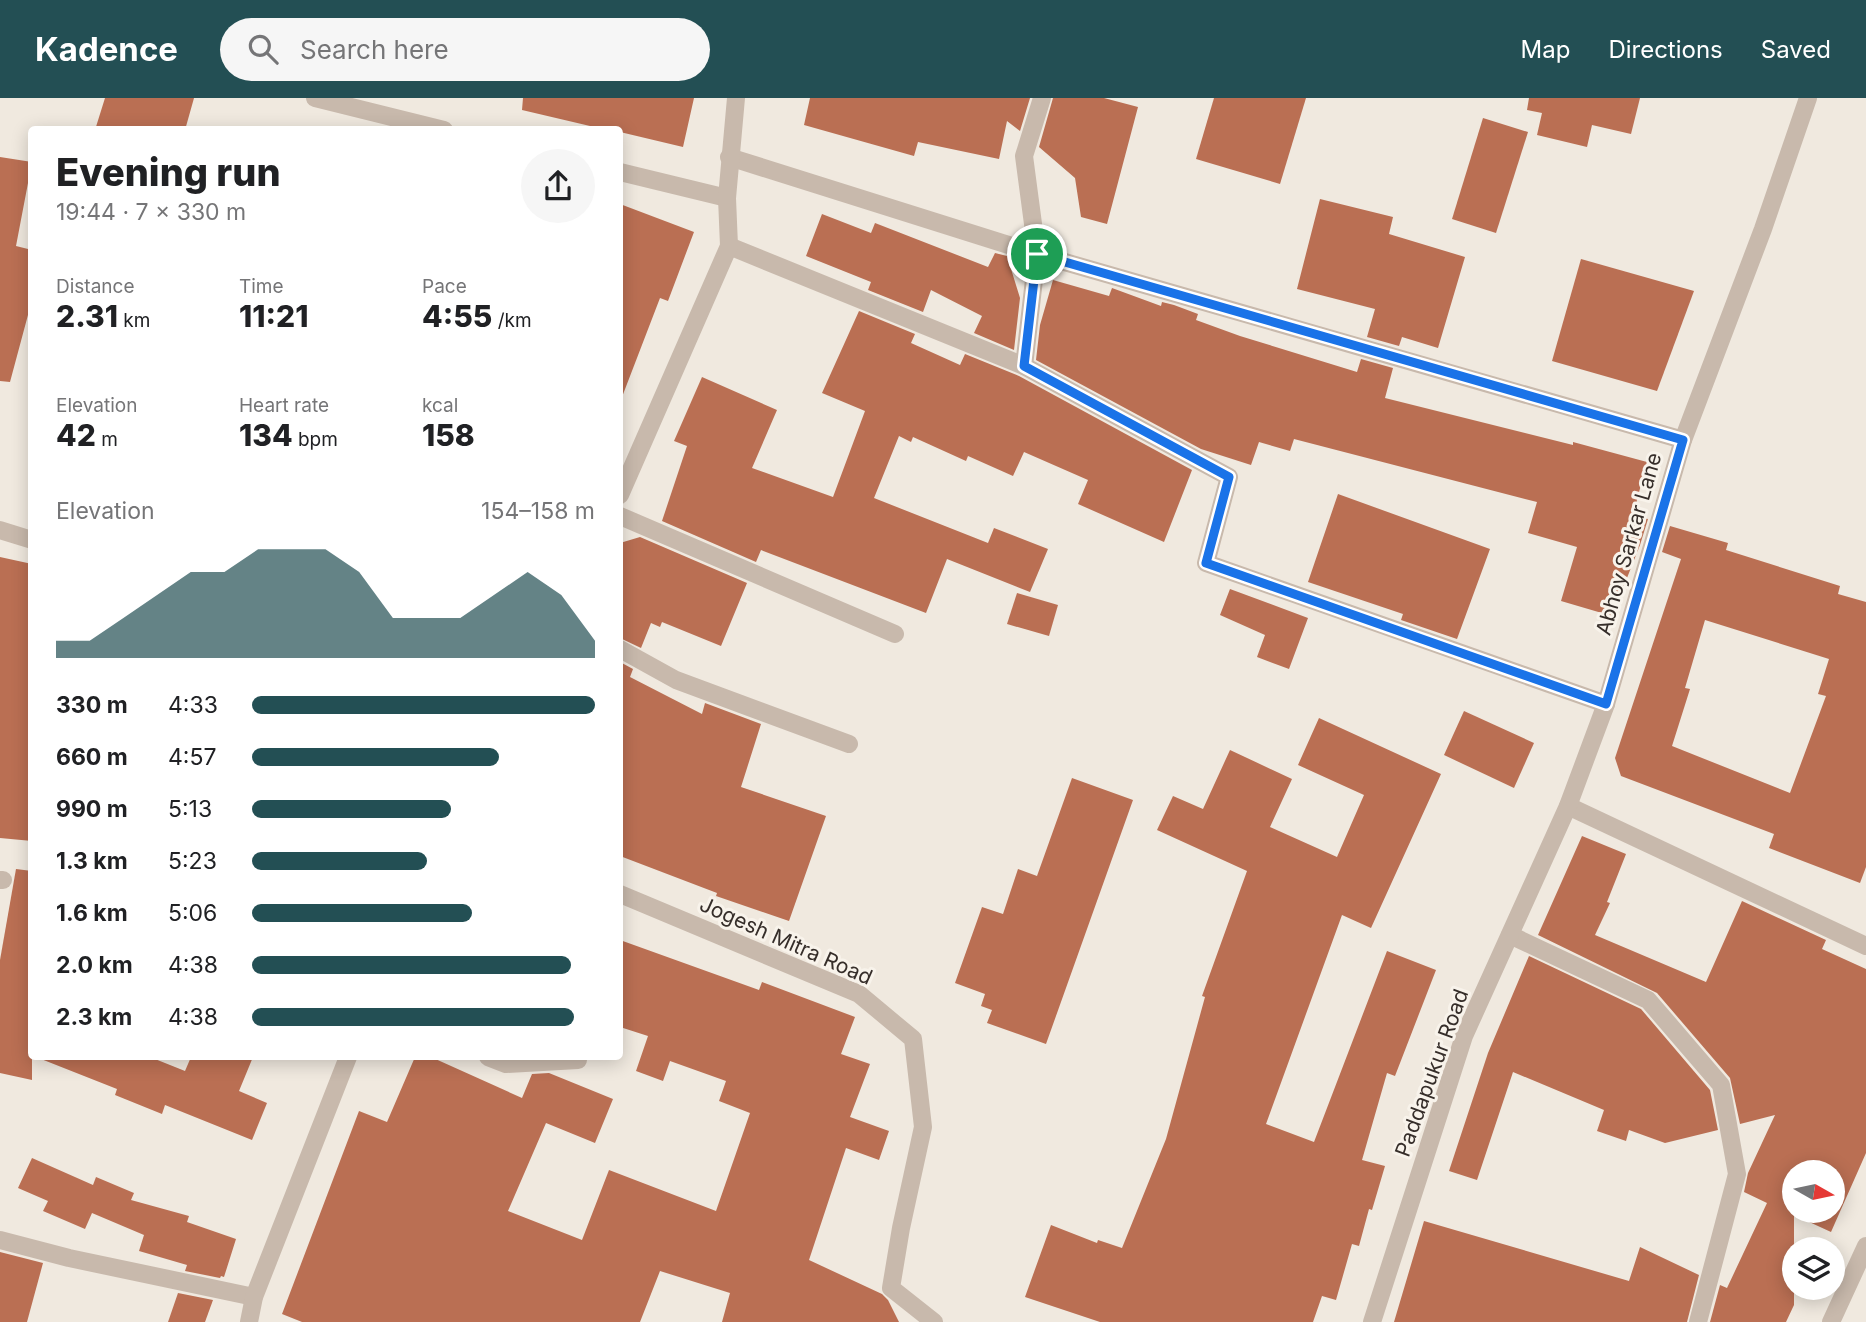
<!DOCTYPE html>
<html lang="en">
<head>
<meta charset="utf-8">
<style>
	body { margin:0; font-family:Inter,sans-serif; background:#f6f6f6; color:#202124; height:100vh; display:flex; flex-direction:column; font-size:26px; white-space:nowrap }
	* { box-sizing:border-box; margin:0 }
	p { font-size:23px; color:#757577 }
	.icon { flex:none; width:38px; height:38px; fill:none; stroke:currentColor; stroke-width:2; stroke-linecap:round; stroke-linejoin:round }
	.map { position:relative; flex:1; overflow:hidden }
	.details { position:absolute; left:28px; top:28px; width:595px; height:934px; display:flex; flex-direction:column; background:#fff; border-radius:7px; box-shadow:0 4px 18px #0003 }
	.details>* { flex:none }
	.needle { width:46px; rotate:99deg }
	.controls { position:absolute; left:1782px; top:1062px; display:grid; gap:14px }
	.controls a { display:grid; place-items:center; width:63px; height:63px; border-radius:50%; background:#fff; box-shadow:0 4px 18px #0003; font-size:35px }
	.pin { position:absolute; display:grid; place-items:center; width:60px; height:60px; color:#fff; margin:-30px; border:4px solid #fff; border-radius:50%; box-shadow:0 2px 7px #0007 }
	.round { display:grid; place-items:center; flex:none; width:74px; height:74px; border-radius:37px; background:#f6f6f6 }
	.overview { display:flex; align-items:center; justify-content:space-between; height:119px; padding:0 28px }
	h1 { font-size:38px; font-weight:800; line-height:52px }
	.stats { display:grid; grid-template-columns:repeat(3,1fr); gap:10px; height:119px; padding:7px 28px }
	.stats div { display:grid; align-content:center }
	.stats b { font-size:30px; font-weight:800 }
	.stats small { font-size:19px; font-weight:400 }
	.stats p { font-size:19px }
	.chart { height:196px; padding:14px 28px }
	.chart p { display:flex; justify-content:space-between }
	.chart svg { width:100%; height:126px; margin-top:7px; fill:#234f54; opacity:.7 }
	ul { padding:0 28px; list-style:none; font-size:23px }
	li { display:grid; grid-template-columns:112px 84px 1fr; align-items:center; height:52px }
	li i { height:18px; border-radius:9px; background:#234f54 }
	header { display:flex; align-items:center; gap:42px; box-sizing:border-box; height:98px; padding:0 35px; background:#234f54; color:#fff }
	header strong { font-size:33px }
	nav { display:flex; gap:38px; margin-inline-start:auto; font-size:24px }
	.search { width:490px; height:63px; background:#f6f6f6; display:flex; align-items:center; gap:18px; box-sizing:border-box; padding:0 24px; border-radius:38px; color:#757577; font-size:26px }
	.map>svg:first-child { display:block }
</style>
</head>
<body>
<header>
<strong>Kadence</strong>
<div class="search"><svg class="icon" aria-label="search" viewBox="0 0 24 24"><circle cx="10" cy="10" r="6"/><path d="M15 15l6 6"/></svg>Search here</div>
<nav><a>Map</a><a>Directions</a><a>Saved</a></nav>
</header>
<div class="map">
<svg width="1866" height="1224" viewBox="0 0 1866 1224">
	<rect width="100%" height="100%" fill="#f0e9df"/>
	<g fill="#ba6f53" fill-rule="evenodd">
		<path d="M105,0H194L185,32H95Z"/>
		<path d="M523,0H694L683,49L620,34V32H607L522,12Z"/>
		<path d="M810,0H1030L1020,33L1007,23L999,61L918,44L914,58L804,27Z"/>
		<path d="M1053,0H1104L1138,9L1107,126L1081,119L1075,80L1039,49Z"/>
		<path d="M1214,0H1306L1280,86L1196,61Z"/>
		<path d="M1529,0H1640L1631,36L1592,27L1587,49L1537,37L1542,15L1527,12Z"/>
		<path d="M1483,20L1528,34L1496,135L1452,121Z"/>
		<path d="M0,59L32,64L16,148L32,152V202L10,284L0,283Z"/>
		<path d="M1320,101L1393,119L1389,136L1465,159L1438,250L1402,239L1399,248L1367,239L1375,211L1297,191Z"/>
		<path d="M620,106L694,134L668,203L660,200L622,299H620Z"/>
		<path d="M822,116L871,135L875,125L988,169L995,155L1007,158L1020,200L1014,252L974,235L982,218L931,192L923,214L868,192L871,184L806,158Z"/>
		<path d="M1581,161L1694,193L1657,293L1552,263Z"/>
		<path d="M1053,182L1109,198L1112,190L1161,208L1162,204L1174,207L1198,216L1196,222L1240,238L1357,274L1361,261L1393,270L1385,300L1573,347V344L1647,364L1633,417L1648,421L1640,447L1612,518L1561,503L1577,449L1528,435L1537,404L1294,341L1290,353L1259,344L1251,367L1201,351L1036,262L1040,227Z"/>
		<path d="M859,213L915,236L911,245L960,267L965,256L1019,278L1192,372L1164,444L1078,406L1088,382L1024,354L1013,378L968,358L966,363L913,339L911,344L899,338L874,400L988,445L994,430L1048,451L1030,494L947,461L926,515L761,452L756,464L662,423L687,348L674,343L702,279L777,312L752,370L833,399L865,313L822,295Z"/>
		<path d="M1338,396L1490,451L1457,541L1401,522L1403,516L1308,484Z"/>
		<path d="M1670,428L1728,445L1726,452L1840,488L1838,496L1866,504V769L1860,785L1769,750L1774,736L1621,678L1615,660L1681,461L1662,454ZM1705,522L1829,561L1818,596L1826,598L1790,695L1672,648L1690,591L1685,590Z"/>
		<path d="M640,439L747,485L721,548L662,524L660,529L651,525L641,550L620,540V445Z"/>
		<path d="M0,459L32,466V743L0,740Z"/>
		<path d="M1230,491L1308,520L1289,571L1257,559L1265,537L1220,517Z"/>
		<path d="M1017,495L1058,507L1049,538L1007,526Z"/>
		<path d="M620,564L633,571L630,579L702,616L705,605L761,626L741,689L826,718L789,823L716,798L717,795L620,758Z"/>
		<path d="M1464,613L1534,645L1514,690L1444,657Z"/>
		<path d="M1319,620L1441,676L1371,830L1342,817L1266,1026L1314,1044L1387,853L1436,872L1395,978L1387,975L1362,1062L1385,1068L1372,1112L1369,1111L1359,1148L1352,1146L1336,1202L1322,1198L1313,1224H1100L1025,1199L1051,1127L1097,1145L1098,1142L1122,1150L1166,1041L1205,899L1202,898L1247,773L1157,732L1173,698L1203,711L1230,652L1292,681L1270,729L1337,759L1364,697L1298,667Z"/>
		<path d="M1072,680L1133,702L1046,946L987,925L992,912L981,908L985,896L955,885L982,809L1003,816L1018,771L1037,778Z"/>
		<path d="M1582,738L1626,756L1607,804L1610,805L1595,837L1706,884L1742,803L1826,842L1822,851L1866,871V1055L1831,1134L1794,1117V1207L1786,1224H1710L1720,1187L1727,1190L1767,1105L1744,1094L1748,1075L1775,1017L1740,1026L1730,980L1657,895L1538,837ZM1794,1074H1832V1113H1794Z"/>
		<path d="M16,771L32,773V982L0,975V862Z"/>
		<path d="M620,842L759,892L762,884L855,919L841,956L870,966L850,1019L889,1033L879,1062L846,1050L809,1162L882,1196L888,1202L899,1224H722L730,1195L660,1173L640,1224H302L282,1216L359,1013L387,1024L415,959H431L522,1000L532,976L549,975L613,1001L595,1045L546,1025L508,1113L582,1142L609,1072L716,1113L750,1015L719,1003L726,983L670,963L663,983L636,973L648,938L620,929Z"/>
		<path d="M1529,858L1641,911L1710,992L1718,1032L1665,1045L1629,1032L1626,1043L1597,1033L1604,1012L1513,974L1477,1082L1449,1073L1488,955Z"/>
		<path d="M42,959H150L185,973L191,959H253L239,993L267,1005L252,1042L165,1007L162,1016L115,997L117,991L41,961Z"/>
		<path d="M32,1060L93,1087L96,1079L134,1095L131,1102L189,1118L187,1124L236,1141L224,1179L221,1178L220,1180L185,1173L187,1167L139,1153L144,1137L92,1115L85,1131L43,1113L48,1103L18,1090Z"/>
		<path d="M1424,1123L1629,1183L1640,1149L1699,1177L1687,1224H1394Z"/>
		<path d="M0,1154L43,1165L27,1224H0Z"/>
		<path d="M178,1195L213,1202L205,1224H168Z"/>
	</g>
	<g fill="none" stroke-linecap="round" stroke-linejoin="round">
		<g stroke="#c8b9ac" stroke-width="18">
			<path d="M729,148L1024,268L1229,379L1206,465L1606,606"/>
			<path d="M1024,268L1037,156L1024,58L1042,0"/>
			<path d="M620,418L895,536"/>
			<path d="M1510,837L1648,902L1721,987L1737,1076L1698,1224"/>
		</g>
		<g stroke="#c8b9ac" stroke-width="18">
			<path d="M315,0L444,32"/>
			<path d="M729,59L1037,156L1683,342"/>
			<path d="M620,74L727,100"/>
			<path d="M620,397L729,148L727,100L736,0"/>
			<path d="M0,432L32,442"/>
			<path d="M620,551L676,582L849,646"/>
			<path d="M1568,708L1866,848"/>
			<path d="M0,782H3"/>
			<path d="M620,796L859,896L913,941L923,1029L901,1130L891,1190L934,1224"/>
			<path d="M488,959L506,966L578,962"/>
			<path d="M0,1142L69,1160L254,1199"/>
			<path d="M249,1224L254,1199L348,959"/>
			<path d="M1372,1224L1464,938L1568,708L1606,606L1683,342L1763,131L1808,0"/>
			<path d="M1831,1224L1866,1148"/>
		</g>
	</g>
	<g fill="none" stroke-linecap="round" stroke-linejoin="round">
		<g stroke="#fff" stroke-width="14">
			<path id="route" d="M1037,156L1683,342L1606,606L1206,465L1229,379L1024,268Z"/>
		</g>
		<use href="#route" stroke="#1a73e8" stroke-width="9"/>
	</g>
	<g text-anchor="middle" stroke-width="6" stroke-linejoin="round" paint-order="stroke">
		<g font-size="21" fill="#362e2a" stroke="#f8f3eb">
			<text transform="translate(1629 446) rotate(-74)" y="7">Abhoy Sarkar Lane</text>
			<text transform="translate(786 843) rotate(24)" y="7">Jogesh Mitra Road</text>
			<text transform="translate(1432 975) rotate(-70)" y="7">Paddapukur Road</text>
		</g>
	</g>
</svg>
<div class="controls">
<a><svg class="needle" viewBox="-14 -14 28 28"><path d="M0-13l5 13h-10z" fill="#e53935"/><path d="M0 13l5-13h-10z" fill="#757577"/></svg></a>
<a><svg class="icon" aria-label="layers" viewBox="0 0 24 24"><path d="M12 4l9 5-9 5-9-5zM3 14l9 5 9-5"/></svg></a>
</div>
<div class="pin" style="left:1037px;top:156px;background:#1e9e55"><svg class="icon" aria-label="arrive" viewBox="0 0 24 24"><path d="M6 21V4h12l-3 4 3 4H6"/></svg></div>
<section class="details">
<div class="overview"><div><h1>Evening run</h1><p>19:44 · 7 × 330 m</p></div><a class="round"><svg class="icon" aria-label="share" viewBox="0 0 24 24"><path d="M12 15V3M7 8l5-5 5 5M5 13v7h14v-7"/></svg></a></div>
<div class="stats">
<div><p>Distance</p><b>2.31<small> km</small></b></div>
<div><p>Time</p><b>11:21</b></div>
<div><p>Pace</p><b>4:55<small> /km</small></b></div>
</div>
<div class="stats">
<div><p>Elevation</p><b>42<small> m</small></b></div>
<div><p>Heart rate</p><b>134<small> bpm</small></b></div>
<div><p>kcal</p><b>158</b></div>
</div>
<div class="chart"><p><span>Elevation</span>154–158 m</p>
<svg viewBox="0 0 160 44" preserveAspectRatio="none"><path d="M0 44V38L10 38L20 30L30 22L40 14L50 14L60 6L70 6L80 6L90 14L100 30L110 30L120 30L130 22L140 14L150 22L160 38V44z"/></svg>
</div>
<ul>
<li><b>330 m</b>4:33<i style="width:100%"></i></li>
<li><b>660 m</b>4:57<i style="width:72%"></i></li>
<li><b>990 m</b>5:13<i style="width:58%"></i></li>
<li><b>1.3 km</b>5:23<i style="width:51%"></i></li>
<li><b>1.6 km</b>5:06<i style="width:64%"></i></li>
<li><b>2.0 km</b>4:38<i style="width:93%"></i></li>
<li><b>2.3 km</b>4:38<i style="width:94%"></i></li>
</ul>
</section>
</div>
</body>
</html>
